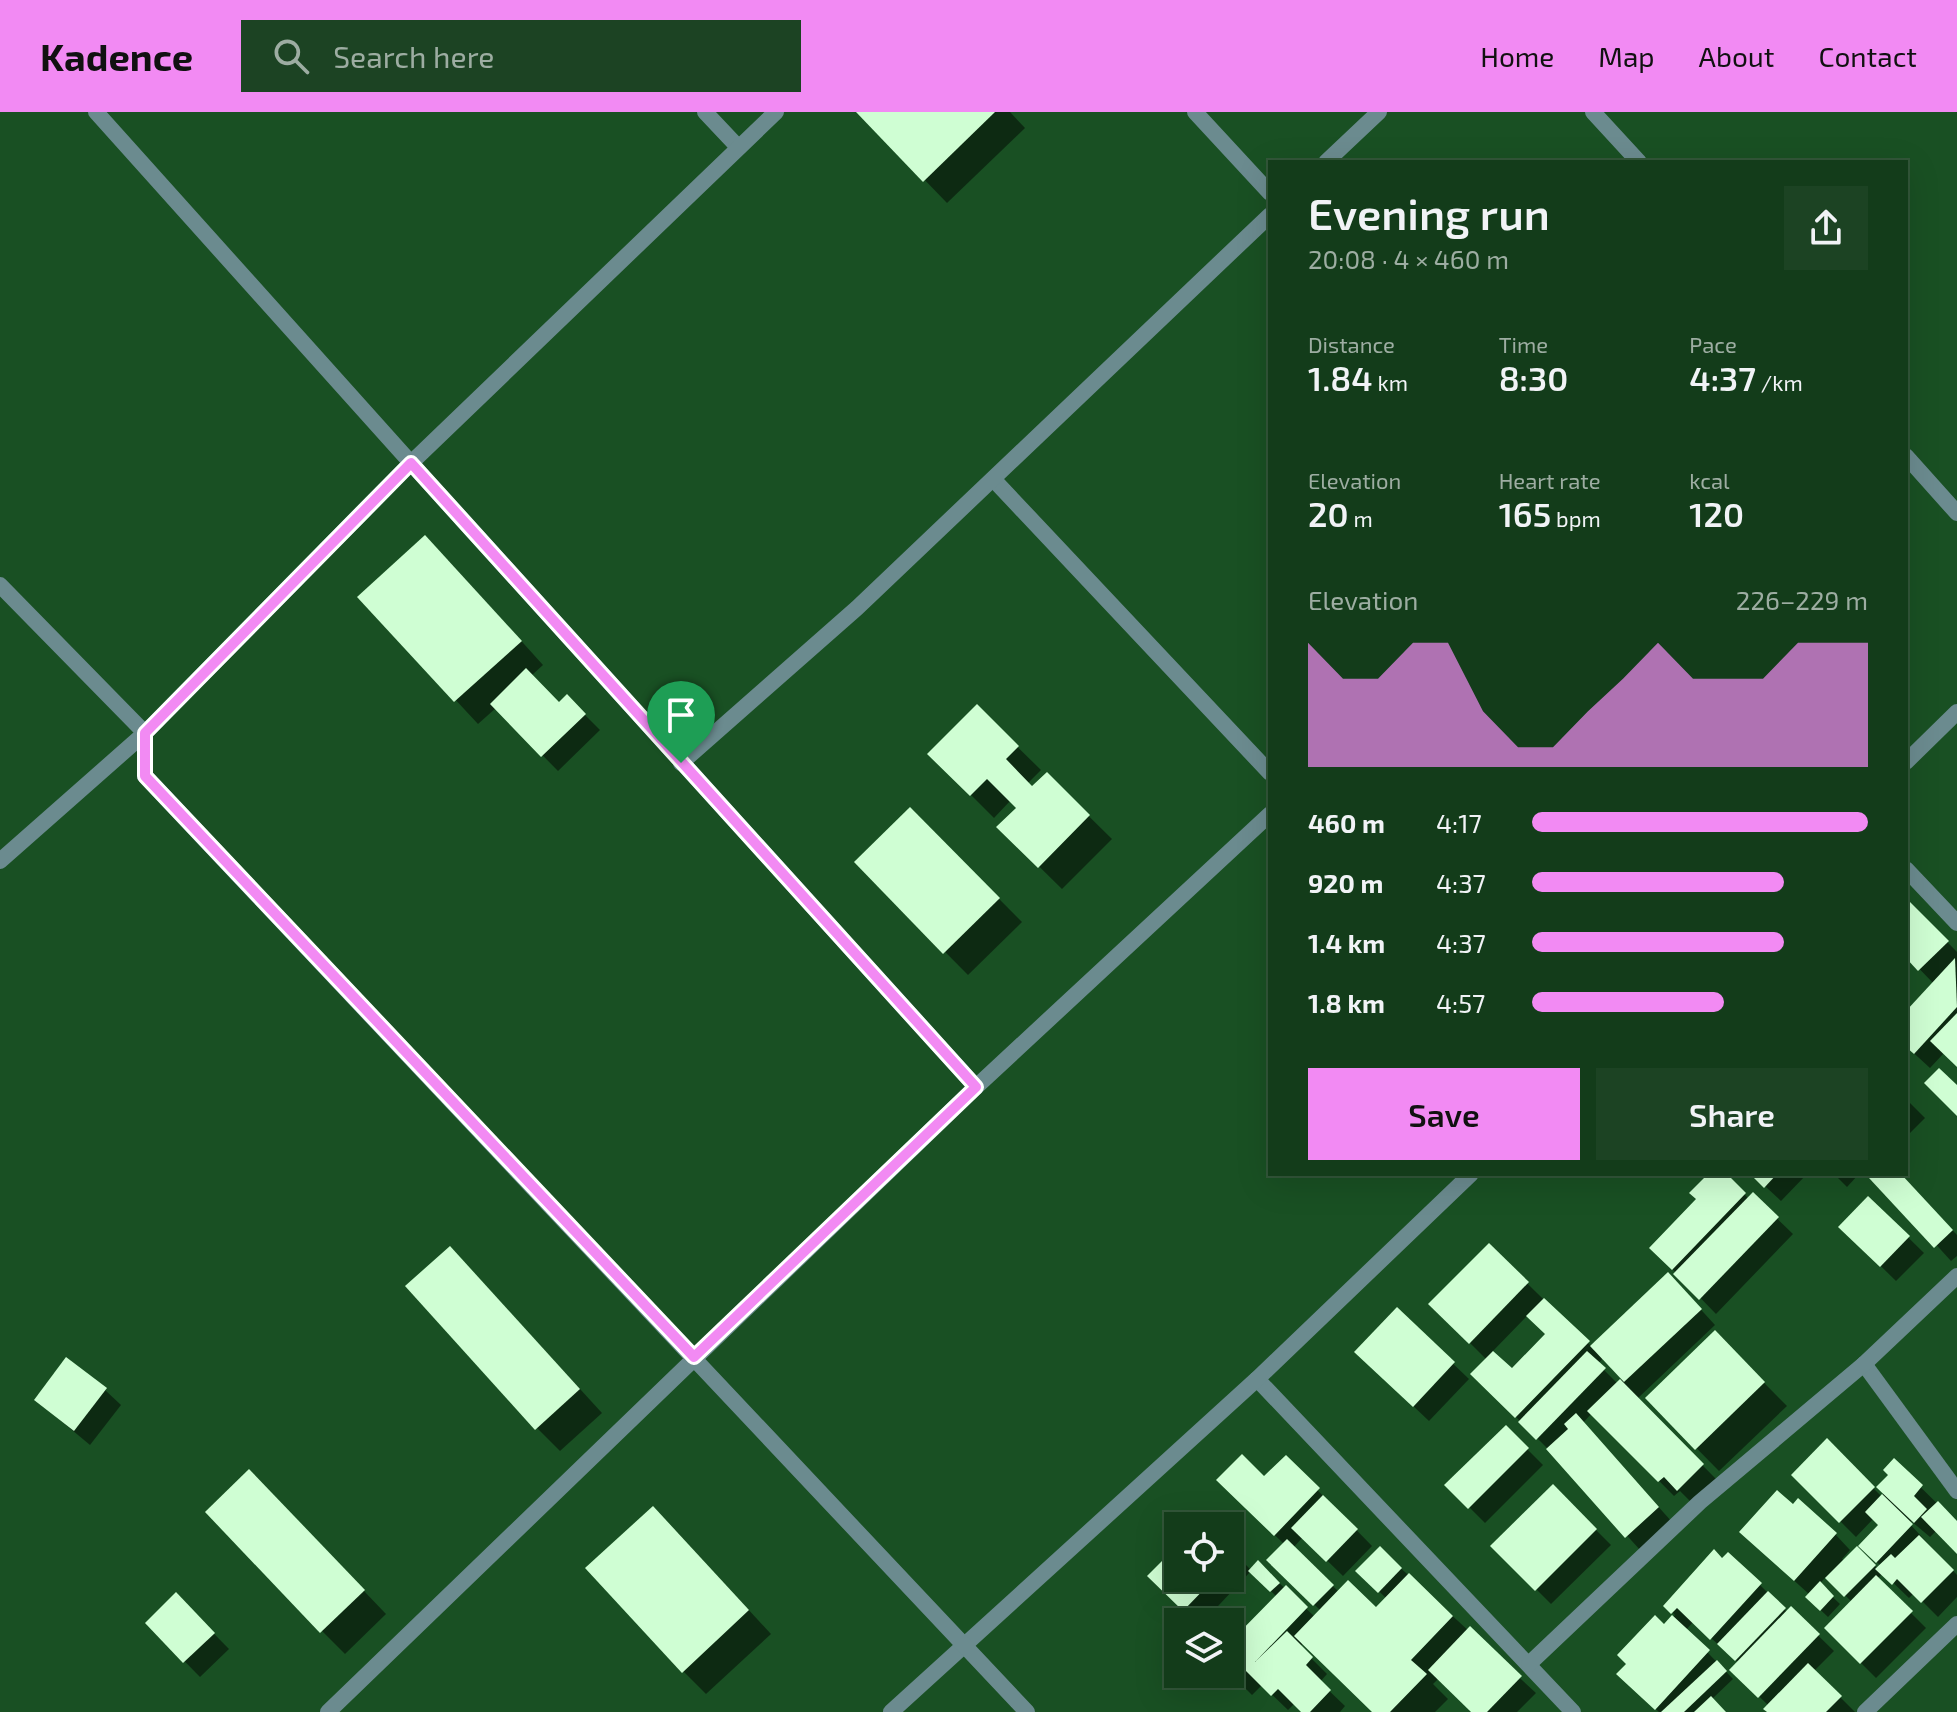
<!DOCTYPE html>
<html lang="en">
<head>
<meta charset="utf-8">
<style>
	body { margin:0; font-family:"Exo 2",sans-serif; background:#1c4323; color:#f1f3f6; height:100vh; display:flex; flex-direction:column; font-size:30px; white-space:nowrap }
	* { box-sizing:border-box; margin:0 }
	p { font-size:26px; color:#9dada2 }
	.icon { flex:none; width:44px; height:44px; fill:none; stroke:currentColor; stroke-width:2; stroke-linecap:round; stroke-linejoin:round }
	.map { position:relative; flex:1; overflow:hidden }
	.side { position:absolute; left:1268px; top:48px; width:640px; height:1016px; display:flex; flex-direction:column; background:#133c1a; border-radius:0px; box-shadow:0 8px 32px #0002,0 0 0 2px #325639 }
	.side>* { flex:none }
	.buttons { position:absolute; left:1164px; top:1400px; display:grid; gap:16px }
	.buttons a { display:grid; place-items:center; width:80px; height:80px; border-radius:0px; background:#133c1a; box-shadow:0 8px 32px #0002,0 0 0 2px #325639; font-size:40px }
	.pin { position:absolute; display:grid; place-items:center; width:68px; height:68px; color:#fff; margin:-82px -34px; border-radius:50% 50% 50% 0; rotate:-45deg; box-shadow:0 0 8px #0007 }
	.pin .icon { rotate:45deg }
	.round { display:grid; place-items:center; flex:none; width:84px; height:84px; border-radius:0px; background:#1c4323 }
	.overview { display:flex; align-items:center; justify-content:space-between; height:136px; padding:0 40px }
	h1 { font-size:44px; font-weight:600; line-height:60px }
	.figures { display:grid; grid-template-columns:repeat(3,1fr); gap:12px; height:136px; padding:8px 40px }
	.figures div { display:grid; align-content:center }
	.figures b { font-size:34px; font-weight:600 }
	.figures small { font-size:22px; font-weight:400 }
	.figures p { font-size:22px }
	.chart { height:224px; padding:16px 40px }
	.chart p { display:flex; justify-content:space-between }
	.chart svg { width:100%; height:144px; margin-top:8px; fill:#f28af3; opacity:.7 }
	.cta { display:flex; gap:16px; margin-top:auto; padding:16px 40px }
	.cta a { flex:1; height:92px; border-radius:0px; background:#f28af3; color:#111; font-size:32px; font-weight:600; line-height:92px; text-align:center }
	.cta a+a { background:#1c4323; color:#f1f3f6 }
	ul { padding:0 40px; list-style:none; font-size:26px }
	li { display:grid; grid-template-columns:128px 96px 1fr; align-items:center; height:60px }
	li i { height:20px; border-radius:10px; background:#f28af3 }
	header { display:flex; align-items:center; gap:48px; box-sizing:border-box; height:112px; padding:0 40px; background:#f28af3; color:#111 }
	header strong { font-size:38px }
	nav { display:flex; gap:44px; margin-inline-start:auto; font-size:28px }
	.search { width:560px; height:72px; background:#1c4323; display:flex; align-items:center; gap:20px; box-sizing:border-box; padding:0 28px; border-radius:0px; color:#9dada2; font-size:30px }
	.map>svg:first-child { display:block }
</style>
</head>
<body>
<header>
<strong>Kadence</strong>
<div class="search"><svg class="icon" aria-label="search" viewBox="0 0 24 24"><circle cx="10" cy="10" r="6"/><path d="M15 15l6 6"/></svg>Search here</div>
<nav><a>Home</a><a>Map</a><a>About</a><a>Contact</a></nav>
</header>
<div class="map">
<svg width="1957" height="1600" viewBox="0 0 1957 1600">
	<rect width="100%" height="100%" fill="#195023"/>
	<g fill="#0007" fill-rule="evenodd">
		<path d="M859,0H1010L1025,16L947,91Z"/>
		<path d="M448,448L543,553L531,564L560,593L567,585L600,618L558,659L496,596L478,612L360,485Z"/>
		<path d="M977,595L1041,658L1027,672L1032,677L1047,663L1112,727L1062,777L999,715L1018,696L1011,688L994,706L930,642Z"/>
		<path d="M910,697L1022,810L968,863L856,750Z"/>
		<path d="M1906,788L1957,840V953L1944,941L1930,956L1906,934V902L1934,872L1906,843Z"/>
		<path d="M1906,987L1925,1006L1906,1025Z"/>
		<path d="M1711,1062H1724L1749,1087L1753,1083L1793,1122L1716,1202L1652,1136L1699,1088Z"/>
		<path d="M1752,1062H1807L1781,1089Z"/>
		<path d="M1834,1062H1859L1847,1075Z"/>
		<path d="M1872,1062H1899L1957,1123V1144L1951,1149Z"/>
		<path d="M1868,1086L1924,1141L1896,1169L1841,1115Z"/>
		<path d="M1489,1134L1592,1235L1683,1178L1715,1213L1637,1287L1717,1368L1693,1392L1680,1379L1674,1384L1592,1301L1583,1311L1673,1411L1641,1439L1551,1340L1473,1262L1487,1248L1431,1192ZM1528,1203L1547,1222L1512,1259L1492,1240ZM1604,1245L1623,1266L1618,1272L1598,1252Z"/>
		<path d="M473,1160L602,1301L560,1339L537,1316Z"/>
		<path d="M1397,1198L1469,1267L1429,1309L1372,1255Z"/>
		<path d="M1715,1221L1787,1294L1719,1359L1647,1286Z"/>
		<path d="M105,1278L121,1293L90,1333L36,1288Z"/>
		<path d="M1506,1316L1543,1353L1485,1411L1447,1373Z"/>
		<path d="M1827,1329L1882,1385L1894,1349L1957,1411V1439L1937,1418L1930,1425L1911,1409L1909,1411L1957,1463V1485L1938,1505L1914,1481L1909,1486L1883,1461L1877,1467L1926,1516L1876,1566L1826,1516L1852,1490L1826,1465L1819,1472L1840,1492L1828,1505L1807,1485L1810,1483L1757,1435L1793,1395L1835,1422L1850,1438L1842,1447L1845,1449L1857,1437L1878,1457L1881,1454L1861,1434L1881,1413L1874,1406L1856,1425L1794,1363Z"/>
		<path d="M1286,1346L1372,1434L1343,1464L1303,1425L1293,1436L1339,1480L1376,1498L1387,1487L1358,1459L1380,1437L1536,1581L1517,1600H1473L1439,1566L1433,1572L1448,1587L1435,1600H1374L1303,1531L1300,1535L1327,1562L1320,1570L1345,1594L1340,1600H1304L1295,1591L1288,1598L1262,1573L1252,1583L1230,1561L1277,1485L1251,1459L1203,1510H1197L1150,1464L1178,1435V1466H1230V1437L1251,1458L1258,1451L1315,1505L1321,1499L1269,1448L1284,1432L1218,1368L1264,1367Z"/>
		<path d="M1553,1375L1611,1433L1551,1492L1493,1434Z"/>
		<path d="M272,1383L386,1502L345,1542L322,1519Z"/>
		<path d="M676,1419L771,1522L706,1582L683,1559Z"/>
		<path d="M1722,1448L1760,1473L1788,1501L1791,1497L1834,1539L1814,1559L1855,1600H1770L1769,1594L1732,1558L1739,1551L1693,1510L1686,1518L1733,1567L1712,1587L1724,1600H1659L1634,1577L1664,1514L1675,1503L1666,1494Z"/>
		<path d="M176,1483L229,1537L200,1565L147,1511Z"/>
	</g>
	<g fill="#cffed3">
		<path d="M856,0H995L923,70Z"/>
		<path d="M425,423L522,529L454,590L357,485Z"/>
		<path d="M526,556L559,590L567,582L586,602L541,645L490,592Z"/>
		<path d="M977,592L1019,634L1006,647L1032,674L1047,660L1090,703L1038,756L996,715L1016,696L987,667L970,684L927,642Z"/>
		<path d="M910,695L1000,786L943,842L854,750Z"/>
		<path d="M1906,786L1949,829L1918,859L1906,846Z"/>
		<path d="M1955,846L1957,895L1914,942L1906,935V899Z"/>
		<path d="M1957,901V955L1930,929Z"/>
		<path d="M1939,956L1957,973V1004L1924,971Z"/>
		<path d="M1708,1062H1727L1746,1081L1672,1158L1649,1136L1696,1087L1689,1081Z"/>
		<path d="M1750,1062H1777L1764,1076Z"/>
		<path d="M1873,1062H1901L1953,1118L1934,1136L1869,1066Z"/>
		<path d="M1753,1080L1779,1105L1699,1188L1673,1162Z"/>
		<path d="M1868,1084L1910,1124L1880,1155L1838,1115Z"/>
		<path d="M1489,1131L1529,1170L1469,1232L1428,1192Z"/>
		<path d="M450,1134L580,1277L535,1318L405,1174Z"/>
		<path d="M1668,1160L1702,1197L1624,1270L1590,1234Z"/>
		<path d="M1544,1186L1590,1229L1515,1306L1470,1262L1493,1239L1512,1256L1545,1222L1526,1204Z"/>
		<path d="M1397,1195L1455,1250L1413,1295L1354,1240Z"/>
		<path d="M1715,1218L1765,1270L1695,1338L1645,1286Z"/>
		<path d="M1587,1239L1606,1256L1536,1328L1518,1310Z"/>
		<path d="M66,1245L107,1276L74,1319L34,1288Z"/>
		<path d="M1620,1267L1704,1352L1677,1379L1664,1365L1658,1370L1587,1299Z"/>
		<path d="M1576,1301L1659,1395L1625,1426L1546,1337L1568,1317L1564,1312Z"/>
		<path d="M1506,1313L1529,1336L1468,1397L1444,1373Z"/>
		<path d="M1827,1326L1875,1375L1839,1411L1791,1363Z"/>
		<path d="M1242,1342L1264,1364L1286,1343L1320,1376L1274,1424L1216,1368Z"/>
		<path d="M1894,1346L1923,1373L1914,1384L1927,1397L1914,1411L1876,1375L1888,1363L1883,1358Z"/>
		<path d="M249,1357L365,1478L320,1521L205,1400Z"/>
		<path d="M1553,1372L1597,1417L1535,1479L1490,1434Z"/>
		<path d="M1777,1378L1793,1392L1798,1386L1837,1421L1794,1469L1739,1420Z"/>
		<path d="M1882,1382L1913,1412L1876,1451L1858,1434L1878,1413L1865,1400Z"/>
		<path d="M1323,1383L1358,1417L1326,1450L1291,1416Z"/>
		<path d="M1938,1389L1957,1409V1442L1921,1405Z"/>
		<path d="M653,1394L749,1498L682,1561L585,1456Z"/>
		<path d="M1919,1423L1954,1458L1921,1491L1897,1467L1892,1473L1875,1457L1891,1442L1895,1446Z"/>
		<path d="M1287,1427L1334,1473L1313,1494L1266,1448Z"/>
		<path d="M1178,1433V1466H1215L1183,1499L1147,1464Z"/>
		<path d="M1380,1434L1402,1456L1378,1481L1355,1459Z"/>
		<path d="M1857,1434L1876,1453L1844,1485L1825,1466Z"/>
		<path d="M1714,1437L1722,1446L1728,1440L1762,1471L1710,1528L1677,1496L1671,1502L1663,1494Z"/>
		<path d="M1258,1448L1280,1471L1270,1480L1248,1459Z"/>
		<path d="M1409,1461L1453,1504L1411,1548L1427,1562L1390,1600H1372L1294,1524L1348,1468L1376,1495Z"/>
		<path d="M1876,1463L1913,1499L1860,1552L1824,1516Z"/>
		<path d="M1820,1469L1834,1484L1820,1499L1805,1485Z"/>
		<path d="M1286,1473L1308,1495L1255,1550L1287,1519L1313,1545L1306,1553L1331,1578L1310,1600H1301L1278,1577L1271,1584L1246,1559L1235,1570L1228,1562L1230,1530Z"/>
		<path d="M1768,1479L1786,1496L1735,1549L1717,1532Z"/>
		<path d="M176,1480L215,1521L183,1551L145,1511Z"/>
		<path d="M1791,1494L1820,1522L1758,1586L1729,1558Z"/>
		<path d="M1655,1503L1664,1512L1672,1503L1710,1538L1655,1598L1616,1562L1626,1552L1617,1543Z"/>
		<path d="M1470,1514L1522,1564L1487,1600H1471L1428,1558Z"/>
		<path d="M1717,1548L1727,1559L1684,1600H1661Z"/>
		<path d="M1808,1551L1842,1584L1826,1600H1767L1763,1597Z"/>
		<path d="M1711,1584L1726,1600H1694Z"/>
	</g>
	<g fill="none" stroke-linecap="round" stroke-linejoin="round">
		<g stroke="#6b8b8f" stroke-width="16">
			<path d="M705,0L738,35"/>
			<path d="M1195,0L1270,81"/>
			<path d="M1593,0L1639,50"/>
			<path d="M1326,50L1379,0"/>
			<path d="M1906,344L1957,401"/>
			<path d="M411,351L976,975"/>
			<path d="M994,368L1270,661"/>
			<path d="M0,473L145,621L0,749"/>
			<path d="M1906,650L1957,600"/>
			<path d="M681,651L857,496L1270,103"/>
			<path d="M1906,757L1957,811"/>
			<path d="M1864,1252L1957,1379"/>
			<path d="M1257,1267L1573,1600"/>
			<path d="M1529,1552L1700,1390L1864,1252L1957,1164"/>
			<path d="M328,1600L976,975L1270,702"/>
			<path d="M891,1600L1257,1267L1471,1062"/>
			<path d="M1865,1600L1957,1512"/>
		</g>
		<g stroke="#6b8b8f" stroke-width="16">
			<path d="M96,0L411,351"/>
			<path d="M776,0L411,351L145,621V664L1027,1600"/>
		</g>
	</g>
	<g fill="none" stroke-linecap="round" stroke-linejoin="round">
		<g stroke="#fff" stroke-width="16">
			<path id="route" d="M411,351L976,975L694,1245L145,664V621Z"/>
		</g>
		<use href="#route" stroke="#f28af3" stroke-width="10"/>
	</g>
</svg>
<div class="buttons">
<a><svg class="icon" aria-label="locate" viewBox="0 0 24 24"><circle cx="12" cy="12" r="6"/><path d="M12 2v4M12 18v4M2 12h4M18 12h4"/></svg></a>
<a><svg class="icon" aria-label="layers" viewBox="0 0 24 24"><path d="M12 4l9 5-9 5-9-5zM3 14l9 5 9-5"/></svg></a>
</div>
<div class="pin" style="left:681px;top:651px;background:#1e9e55"><svg class="icon" aria-label="arrive" viewBox="0 0 24 24"><path d="M6 21V4h12l-3 4 3 4H6"/></svg></div>
<section class="side">
<div class="overview"><div><h1>Evening run</h1><p>20:08 · 4 × 460 m</p></div><a class="round"><svg class="icon" aria-label="share" viewBox="0 0 24 24"><path d="M12 15V3M7 8l5-5 5 5M5 13v7h14v-7"/></svg></a></div>
<div class="figures">
<div><p>Distance</p><b>1.84<small> km</small></b></div>
<div><p>Time</p><b>8:30</b></div>
<div><p>Pace</p><b>4:37<small> /km</small></b></div>
</div>
<div class="figures">
<div><p>Elevation</p><b>20<small> m</small></b></div>
<div><p>Heart rate</p><b>165<small> bpm</small></b></div>
<div><p>kcal</p><b>120</b></div>
</div>
<div class="chart"><p><span>Elevation</span>226–229 m</p>
<svg viewBox="0 0 160 44" preserveAspectRatio="none"><path d="M0 44V6L10 17L20 17L30 6L40 6L50 27L60 38L70 38L80 27L90 17L100 6L110 17L120 17L130 17L140 6L150 6L160 6V44z"/></svg>
</div>
<ul>
<li><b>460 m</b>4:17<i style="width:100%"></i></li>
<li><b>920 m</b>4:37<i style="width:75%"></i></li>
<li><b>1.4 km</b>4:37<i style="width:75%"></i></li>
<li><b>1.8 km</b>4:57<i style="width:57%"></i></li>
</ul>
<div class="cta"><a>Save</a><a>Share</a></div>
</section>
</div>
</body>
</html>
